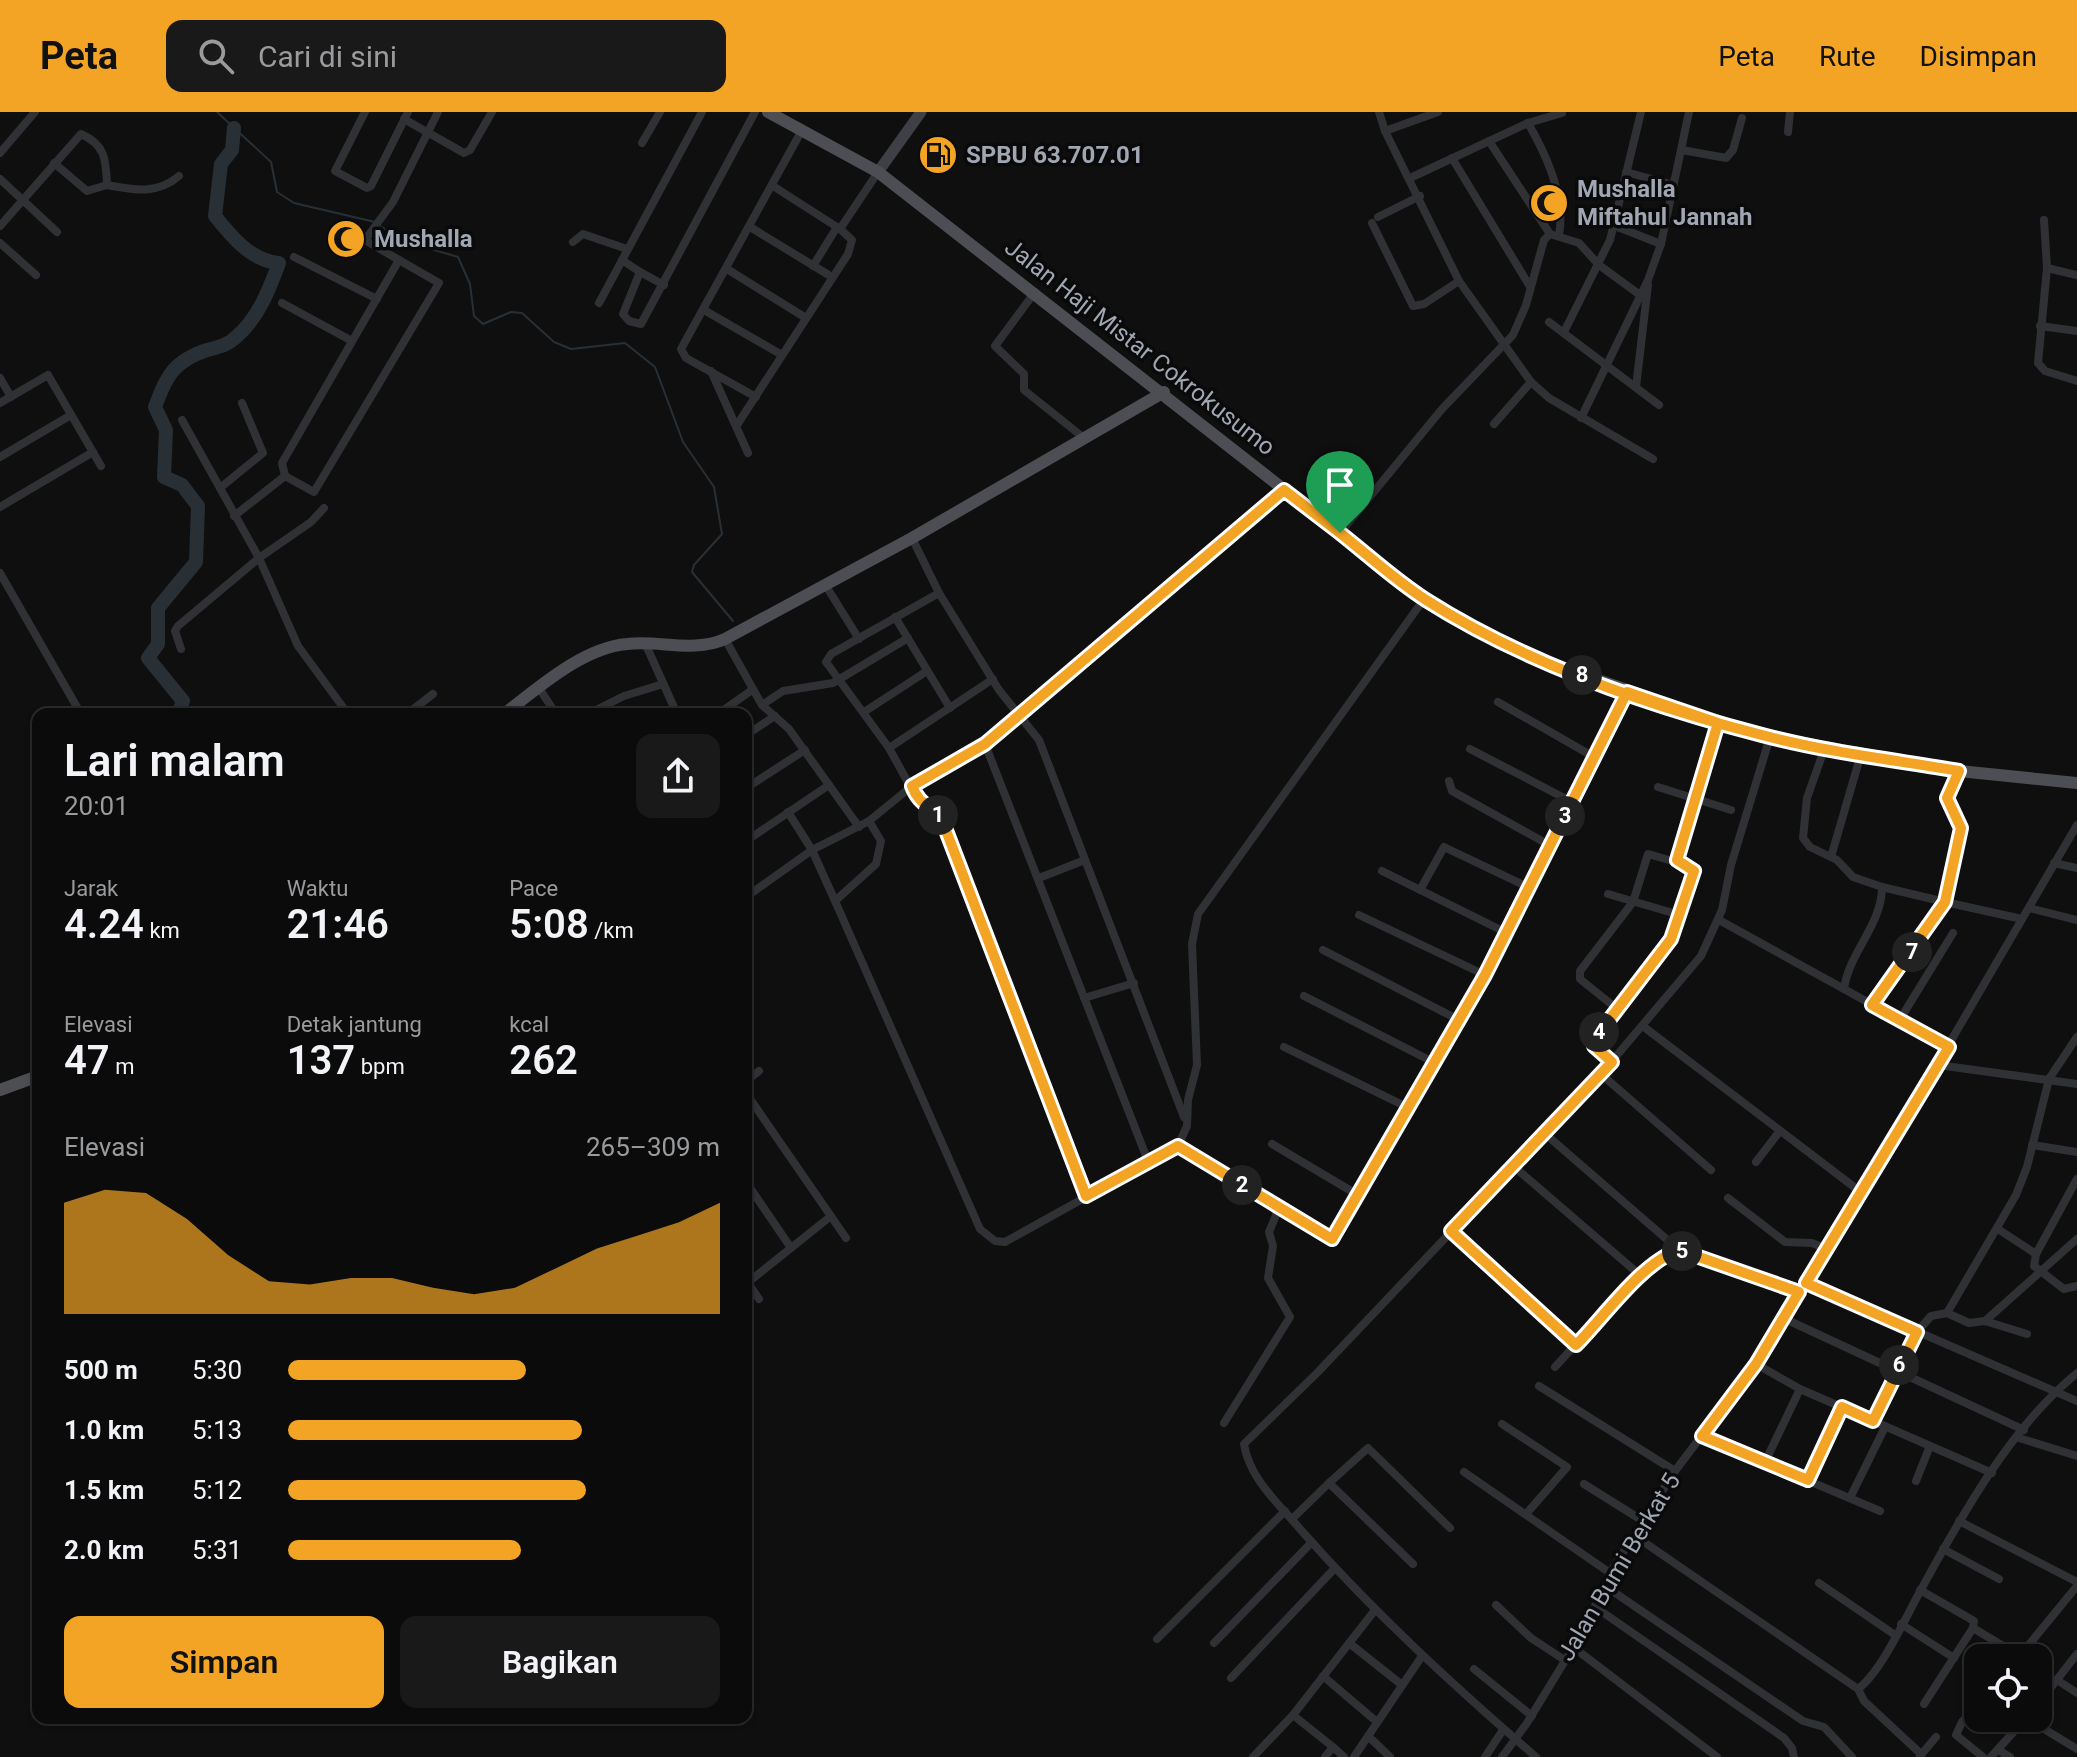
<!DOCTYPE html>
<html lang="id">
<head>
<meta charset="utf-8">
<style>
	body { margin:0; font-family:Roboto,sans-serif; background:#19191a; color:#f1f3f6; height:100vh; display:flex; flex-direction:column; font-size:30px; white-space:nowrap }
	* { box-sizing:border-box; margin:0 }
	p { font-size:26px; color:#9a9b9d }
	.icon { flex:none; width:44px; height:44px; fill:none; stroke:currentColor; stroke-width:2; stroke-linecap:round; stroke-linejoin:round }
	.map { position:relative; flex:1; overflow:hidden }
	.panel { position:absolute; left:32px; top:596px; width:720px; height:1016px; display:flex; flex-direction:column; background:#0b0b0c; border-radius:16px; box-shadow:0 2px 6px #0004,0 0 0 2px #2b2b2d }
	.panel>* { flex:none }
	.tools { position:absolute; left:1964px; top:1532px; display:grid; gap:16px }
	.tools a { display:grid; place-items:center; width:88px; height:88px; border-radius:16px; background:#0b0b0c; box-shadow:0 2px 6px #0004,0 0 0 2px #2b2b2d; font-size:40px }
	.pin { position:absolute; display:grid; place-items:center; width:68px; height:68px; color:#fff; margin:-82px -34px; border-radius:50% 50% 50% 0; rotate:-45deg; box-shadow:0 0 8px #0007 }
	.pin .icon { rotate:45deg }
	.km { position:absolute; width:40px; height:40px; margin:-20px; border-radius:50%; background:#222; color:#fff; font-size:22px; line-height:40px; text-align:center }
	.round { display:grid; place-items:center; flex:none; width:84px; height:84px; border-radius:16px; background:#19191a }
	.headline { display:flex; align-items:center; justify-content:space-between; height:136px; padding:0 32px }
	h1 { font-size:44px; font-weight:600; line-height:60px }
	.stats { display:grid; grid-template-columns:repeat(3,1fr); gap:12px; height:136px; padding:8px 32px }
	.stats div { display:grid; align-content:center }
	.stats b { font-size:40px; font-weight:600 }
	.stats small { font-size:22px; font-weight:400 }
	.stats p { font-size:22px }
	.chart { height:224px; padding:16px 32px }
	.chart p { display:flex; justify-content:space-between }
	.chart svg { width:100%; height:144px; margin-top:8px; fill:#f3a424; opacity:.7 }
	.cta { display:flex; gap:16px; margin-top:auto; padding:16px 32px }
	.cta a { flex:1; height:92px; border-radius:16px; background:#f3a424; color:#111; font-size:32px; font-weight:600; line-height:92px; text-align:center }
	.cta a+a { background:#19191a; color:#f1f3f6 }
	ul { padding:0 32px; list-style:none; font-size:26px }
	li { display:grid; grid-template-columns:128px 96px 1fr; align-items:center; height:60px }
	li i { height:20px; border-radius:10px; background:#f3a424 }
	header { display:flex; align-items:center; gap:48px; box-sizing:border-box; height:112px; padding:0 40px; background:#f3a424; color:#111 }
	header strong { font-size:38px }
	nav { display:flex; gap:44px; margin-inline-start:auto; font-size:28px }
	.search { width:560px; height:72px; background:#19191a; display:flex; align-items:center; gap:20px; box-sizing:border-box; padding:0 28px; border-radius:16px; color:#9a9b9d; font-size:30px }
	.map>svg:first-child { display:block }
</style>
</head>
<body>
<header>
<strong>Peta</strong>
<div class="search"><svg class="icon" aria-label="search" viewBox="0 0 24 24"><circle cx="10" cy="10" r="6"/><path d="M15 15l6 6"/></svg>Cari di sini</div>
<nav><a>Peta</a><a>Rute</a><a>Disimpan</a></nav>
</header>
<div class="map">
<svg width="2077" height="1645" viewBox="0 0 2077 1645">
	<rect width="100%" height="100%" fill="#0f0f10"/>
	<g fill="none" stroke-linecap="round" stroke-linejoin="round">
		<g stroke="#283036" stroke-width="2">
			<path d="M217,0L271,50L277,80L294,91L375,110"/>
			<path d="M380,114L407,130L458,145L470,172L474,204L483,212L511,200L522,201L554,230L571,237L625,231L655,255L683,330L714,375L722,422L694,453L692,460L733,509"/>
		</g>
		<path stroke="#283036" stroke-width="14" d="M178,602L183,589L148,546L158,532V496L196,450L198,394L182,373L164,365L166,318L155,295C166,264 174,249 207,238C218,235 226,234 235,226C258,207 269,178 279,151C251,149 231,124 215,104L221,52L232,38L234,16"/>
		<g stroke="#303135" stroke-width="8">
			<path d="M365,0L335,59L367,76L371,74L408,0"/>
			<path d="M1379,0L1385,19L1459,169L1531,270L1549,286L1653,347"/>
			<path d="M404,7L464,41L470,38L492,0"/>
			<path d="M1528,11C1546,42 1566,86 1559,123"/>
			<path d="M1385,19L1438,0"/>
			<path d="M1788,20L1790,0"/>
			<path d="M1489,29L1550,122L1579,131L1599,153L1640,183"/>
			<path d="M642,31L660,0"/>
			<path d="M1682,38L1726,46L1733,38L1742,6"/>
			<path d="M0,41L35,0"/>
			<path d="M1452,46L1529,173"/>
			<path d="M54,51L87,79L107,73"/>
			<path d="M1626,60L1674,73"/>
			<path d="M1410,66L1528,11L1562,1"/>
			<path d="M0,67L57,120"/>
			<path d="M773,74L840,117"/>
			<path d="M1378,105L1420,84"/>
			<path d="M2044,108L2047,156L2038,251L2045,259L2077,269"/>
			<path d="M1372,111L1413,194L1424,192L1459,169"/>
			<path d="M0,114L81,22C106,33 106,49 107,73C134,78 157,83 179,64"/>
			<path d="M1615,114L1661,132"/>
			<path d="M750,115L832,165"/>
			<path d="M573,130L583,122L627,137"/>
			<path d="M0,131L36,163"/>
			<path d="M294,145L377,187"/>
			<path d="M622,148L640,160L623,202L629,209L641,212L755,0"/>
			<path d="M813,154L837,115"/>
			<path d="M2047,156L2077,163"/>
			<path d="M727,157L806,206"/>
			<path d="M640,160L664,173"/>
			<path d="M1035,180L995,234L1024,262V278L1084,326"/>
			<path d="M282,191L352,229"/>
			<path d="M599,191L702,0"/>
			<path d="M704,198L782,243"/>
			<path d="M1549,210L1659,293"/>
			<path d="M2040,214L2077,219"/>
			<path d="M1564,220L1610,128L1641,0"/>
			<path d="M711,259L748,341"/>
			<path d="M0,266L11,285"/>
			<path d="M1636,275L1648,173"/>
			<path d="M756,285L686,246L681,237L802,18"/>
			<path d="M0,291L48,263L101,354"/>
			<path d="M1581,306L1648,168L1661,132L1689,0"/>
			<path d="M182,308L259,446L298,534L348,602"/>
			<path d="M1494,312L1531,270"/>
			<path d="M737,313L848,142L852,128L840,117L878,60"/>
			<path d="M0,345L71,303"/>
			<path d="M285,364L314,380L439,171L399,148"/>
			<path d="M220,376L263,341L242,291"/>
			<path d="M0,395L93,340"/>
			<path d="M234,404L285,364L282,351L399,148L365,128L393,90L438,0"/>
			<path d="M1340,421L1442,297L1513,223L1526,193L1544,128L1550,122"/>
			<path d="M912,426L939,481L999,578L1039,628L1184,1005"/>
			<path d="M0,461L81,602"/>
			<path d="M826,474L859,527"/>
			<path d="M939,481L831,542L826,550L889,636L916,685L942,708L1086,1084"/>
			<path d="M895,505L950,596"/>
			<path d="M725,527L762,593L789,617L859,715"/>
			<path d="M645,531L677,602"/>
			<path d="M181,537L175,519L178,514L259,446L311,410L324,396"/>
			<path d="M539,576L556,602"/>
			<path d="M1498,590L1594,645"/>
			<path d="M762,593L783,579L833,571L908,526"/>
			<path d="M864,600L927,559"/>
			<path d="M407,602L433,582"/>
			<path d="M588,602L624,584L663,572"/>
			<path d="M718,602L752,578"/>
			<path d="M746,623L775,604"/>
			<path d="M985,632L1148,1049"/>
			<path d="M1825,635L1807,686L1803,726L1810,735L1837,748L1853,765L1882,775C1882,813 1849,840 1844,877L1949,935"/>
			<path d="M889,636L993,567"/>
			<path d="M1470,637L1572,690"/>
			<path d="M1959,659L1947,686L1961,716L1945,790L2022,807"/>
			<path d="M1449,669L1452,679L1551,734"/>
			<path d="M1658,675L1731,698"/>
			<path d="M746,676L805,638"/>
			<path d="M788,700L812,738L835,789"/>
			<path d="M869,709L881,729L876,752L835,789L980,1117L995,1129L1005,1130L1178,1034L1187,1014L1188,988L1197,953L1192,832L1198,802L1424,487"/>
			<path d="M746,729L829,673"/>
			<path d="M1831,745L1861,642"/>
			<path d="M1677,748L1718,611"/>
			<path d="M2054,751L2077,756"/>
			<path d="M1382,759L1507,821"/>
			<path d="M1039,766L1085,748"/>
			<path d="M1420,778L1444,735L1530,776"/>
			<path d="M1608,782L1680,803"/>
			<path d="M746,785L812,738L869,709L912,674L985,632L1284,378"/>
			<path d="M2029,796L2077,808"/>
			<path d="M1359,803L1485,863"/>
			<path d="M1719,808L1844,877"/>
			<path d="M1323,838L1459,908"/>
			<path d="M1304,884L1435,951"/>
			<path d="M1084,886L1134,871"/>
			<path d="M1872,893L1945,790L1882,775"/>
			<path d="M1899,909L1953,821"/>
			<path d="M1644,915L1862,1081"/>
			<path d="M1284,935L1409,996"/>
			<path d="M1612,950L1594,934L1593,929L1671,827L1694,759L1690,754L1648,742L1633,790L1580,859V867L1616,896"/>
			<path d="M1938,953L2077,972"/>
			<path d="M1601,962L1711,1058"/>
			<path d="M746,969L759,959"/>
			<path d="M746,981L846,1126"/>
			<path d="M1543,1020L1679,1138"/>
			<path d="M1272,1032L1358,1083"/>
			<path d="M2032,1033L2077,1040"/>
			<path d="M1178,1034L1332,1127L1485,863L1627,580"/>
			<path d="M1756,1050L1779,1020"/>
			<path d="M1512,1053L1641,1164"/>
			<path d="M2077,1067L2036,1142L2034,1154L2064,1177L2077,1174"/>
			<path d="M746,1070L791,1136"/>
			<path d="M1728,1086L1785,1130L1812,1131L1827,1137"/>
			<path d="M1998,1117L2036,1142"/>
			<path d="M1451,1119L1576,1233"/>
			<path d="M746,1168L759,1187"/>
			<path d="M1806,1171L2077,1289"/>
			<path d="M746,1172L831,1104"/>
			<path d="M1947,1201L2016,1083L2027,1055L2049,967L2077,925"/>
			<path d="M1783,1206L2024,1318"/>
			<path d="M1985,1209L2077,1127"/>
			<path d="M1756,1252L1800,1277L1992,1361"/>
			<path d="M1555,1255C1585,1224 1642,1150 1679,1138L1799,1180"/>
			<path d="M1539,1274L1675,1359"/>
			<path d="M1873,1309L1917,1220L1931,1204L1947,1201L1969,1211L1985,1209L2027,1222"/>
			<path d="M1224,1311L1290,1205L1268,1166L1273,1134L1269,1120L1279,1096"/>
			<path d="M1502,1312L1567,1355L1526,1402"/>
			<path d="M1702,1324L1880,1399"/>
			<path d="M2019,1326L2077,1344"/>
			<path d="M1765,1350L1800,1277"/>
			<path d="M1464,1360L1610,1461"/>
			<path d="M1808,1368L1842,1295"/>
			<path d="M1916,1369L1930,1334"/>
			<path d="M1329,1371L1368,1336L1450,1416"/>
			<path d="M1584,1372L1643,1409"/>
			<path d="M1850,1386L1885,1315"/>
			<path d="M1292,1407L1329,1371L1413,1452"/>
			<path d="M1959,1409L2077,1470"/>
			<path d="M1635,1424L1858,1577"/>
			<path d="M1943,1437L1999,1467"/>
			<path d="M1819,1471L1895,1523"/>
			<path d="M1605,1474L1803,1609L1824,1615L1852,1645"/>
			<path d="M1920,1478L1974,1509L1973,1516L2020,1544"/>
			<path d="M1496,1493L1531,1526L1563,1547"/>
			<path d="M1595,1495L1784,1626L1792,1636L1794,1645"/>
			<path d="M1901,1512L1954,1546"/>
			<path d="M1157,1527L1285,1399"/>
			<path d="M1214,1531L1312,1430"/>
			<path d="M1349,1531L1402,1573"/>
			<path d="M1573,1535L1717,1645"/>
			<path d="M2018,1546L2077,1474"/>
			<path d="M1474,1557L1532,1604"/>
			<path d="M1323,1564L1377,1610"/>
			<path d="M1231,1566L1335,1456"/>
			<path d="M2057,1568L2077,1581"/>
			<path d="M1924,1592L1973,1516"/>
			<path d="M1978,1592L1962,1610L1956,1623L1983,1645"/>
			<path d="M2038,1592L2077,1542"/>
			<path d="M1293,1603L1333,1635"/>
			<path d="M2026,1606L2077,1637"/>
			<path d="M1368,1624L1390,1645"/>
			<path d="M1998,1638L2010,1645"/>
			<path d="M1921,1642L1864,1589L1858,1577C1883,1558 1907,1502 1923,1474C1963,1401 2012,1314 2077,1261"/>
			<path d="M1920,1644L1936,1625"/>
			<path d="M1253,1645L1293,1603L1375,1498"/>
			<path d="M1325,1645L1333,1635L1344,1645"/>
			<path d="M1354,1645L1422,1544"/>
			<path d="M1485,1645L1503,1618"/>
			<path d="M1502,1645L1527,1611L1585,1516L1610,1461L1643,1409L1675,1359L1756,1252L1862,1081L2077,713"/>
			<path d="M1536,1645C1453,1573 1373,1500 1300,1417C1279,1392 1249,1366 1244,1332L1317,1261L1601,962L1701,844L1722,798L1731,753L1770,625"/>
			<path d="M1991,1645L2026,1606"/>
		</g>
		<path stroke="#3e4045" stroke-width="11" d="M878,60L921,0"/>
		<g stroke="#4c4e54" stroke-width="12">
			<path d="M768,0L878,60L1424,487L1504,532L1559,555L1763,624L1959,659L2077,671"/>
			<path d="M504,602C538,576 582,536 627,532C659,528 694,541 725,527L912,426L1164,280"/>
			<path d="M0,978L38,964"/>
		</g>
	</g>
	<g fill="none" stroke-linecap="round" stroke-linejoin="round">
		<g stroke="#fff" stroke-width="16">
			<path id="route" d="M1340,421L1284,378L985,632L912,674C919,693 931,694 942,708L1086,1084L1178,1034L1332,1127L1485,863L1627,580L1718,611L1677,748L1694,759L1671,827L1593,929L1594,934L1612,950L1451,1119L1576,1233C1604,1205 1642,1150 1679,1138L1799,1180L1756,1252L1702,1324L1808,1368L1842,1295L1873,1309L1917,1220L1806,1171L1949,935L1872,893L1945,790L1961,716L1947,686L1959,659C1894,648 1826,640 1762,623C1650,594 1525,551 1426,488C1396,469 1368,443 1340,421"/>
		</g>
		<use href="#route" stroke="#f3a424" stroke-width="10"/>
	</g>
	<defs>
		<g id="fuel-disc" transform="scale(2)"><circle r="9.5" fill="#f3a424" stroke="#0a0a0b"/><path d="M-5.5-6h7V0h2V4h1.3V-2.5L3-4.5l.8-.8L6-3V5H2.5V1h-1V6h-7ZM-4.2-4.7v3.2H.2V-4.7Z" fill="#111"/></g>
		<g id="mosque-disc" transform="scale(2)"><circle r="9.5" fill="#f3a424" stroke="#0a0a0b"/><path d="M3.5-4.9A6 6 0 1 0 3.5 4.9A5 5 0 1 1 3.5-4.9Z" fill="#111"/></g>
	</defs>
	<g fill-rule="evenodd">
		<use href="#fuel-disc" x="938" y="43"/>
		<use href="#mosque-disc" x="1549" y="91"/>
		<use href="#mosque-disc" x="346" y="127"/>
	</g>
	<g text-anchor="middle" stroke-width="7" stroke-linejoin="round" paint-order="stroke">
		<g font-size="24" font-weight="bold" fill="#a0a6b2" stroke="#0a0a0b" text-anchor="start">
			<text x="966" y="51">SPBU 63.707.01</text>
			<text x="1577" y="85">Mushalla<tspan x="1577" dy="28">Miftahul Jannah</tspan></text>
			<text x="374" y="135">Mushalla</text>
		</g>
		<g font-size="24" fill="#a0a6b2" stroke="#0a0a0b">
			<text transform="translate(1140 235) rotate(38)" y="8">Jalan Haji Mistar Cokrokusumo</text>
			<text transform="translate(1619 1455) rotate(-59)" y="8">Jalan Bumi Berkat 5</text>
		</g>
	</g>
</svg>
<div class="tools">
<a><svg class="icon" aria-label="locate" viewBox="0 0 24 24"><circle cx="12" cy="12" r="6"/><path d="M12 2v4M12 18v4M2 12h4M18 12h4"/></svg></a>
</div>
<div class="pin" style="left:1340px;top:421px;background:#1e9e55"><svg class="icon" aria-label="arrive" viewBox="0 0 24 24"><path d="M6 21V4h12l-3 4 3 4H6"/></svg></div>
<b class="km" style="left:938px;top:703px">1</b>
<b class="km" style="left:1242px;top:1073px">2</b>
<b class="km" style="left:1565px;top:704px">3</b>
<b class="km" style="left:1599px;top:920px">4</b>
<b class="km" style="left:1682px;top:1139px">5</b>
<b class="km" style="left:1899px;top:1253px">6</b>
<b class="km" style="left:1912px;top:840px">7</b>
<b class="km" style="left:1582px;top:563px">8</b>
<section class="panel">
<div class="headline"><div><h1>Lari malam</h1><p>20:01</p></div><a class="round"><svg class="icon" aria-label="share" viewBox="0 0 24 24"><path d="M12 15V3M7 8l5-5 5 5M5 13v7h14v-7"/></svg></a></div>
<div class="stats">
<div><p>Jarak</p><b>4.24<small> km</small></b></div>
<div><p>Waktu</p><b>21:46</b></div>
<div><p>Pace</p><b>5:08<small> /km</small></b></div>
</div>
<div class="stats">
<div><p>Elevasi</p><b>47<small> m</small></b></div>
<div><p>Detak jantung</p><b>137<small> bpm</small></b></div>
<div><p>kcal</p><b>262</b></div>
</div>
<div class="chart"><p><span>Elevasi</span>265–309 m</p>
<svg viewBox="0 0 160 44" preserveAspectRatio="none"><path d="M0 44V10L10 6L20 7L30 15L40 26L50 34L60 35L70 33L80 33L90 36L100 38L110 36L120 30L130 24L140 20L150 16L160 10V44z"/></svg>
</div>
<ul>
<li><b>500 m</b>5:30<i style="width:55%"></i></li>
<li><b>1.0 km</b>5:13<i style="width:68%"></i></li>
<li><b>1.5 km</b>5:12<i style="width:69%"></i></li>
<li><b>2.0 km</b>5:31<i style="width:54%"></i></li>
</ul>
<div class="cta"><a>Simpan</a><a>Bagikan</a></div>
</section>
</div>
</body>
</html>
